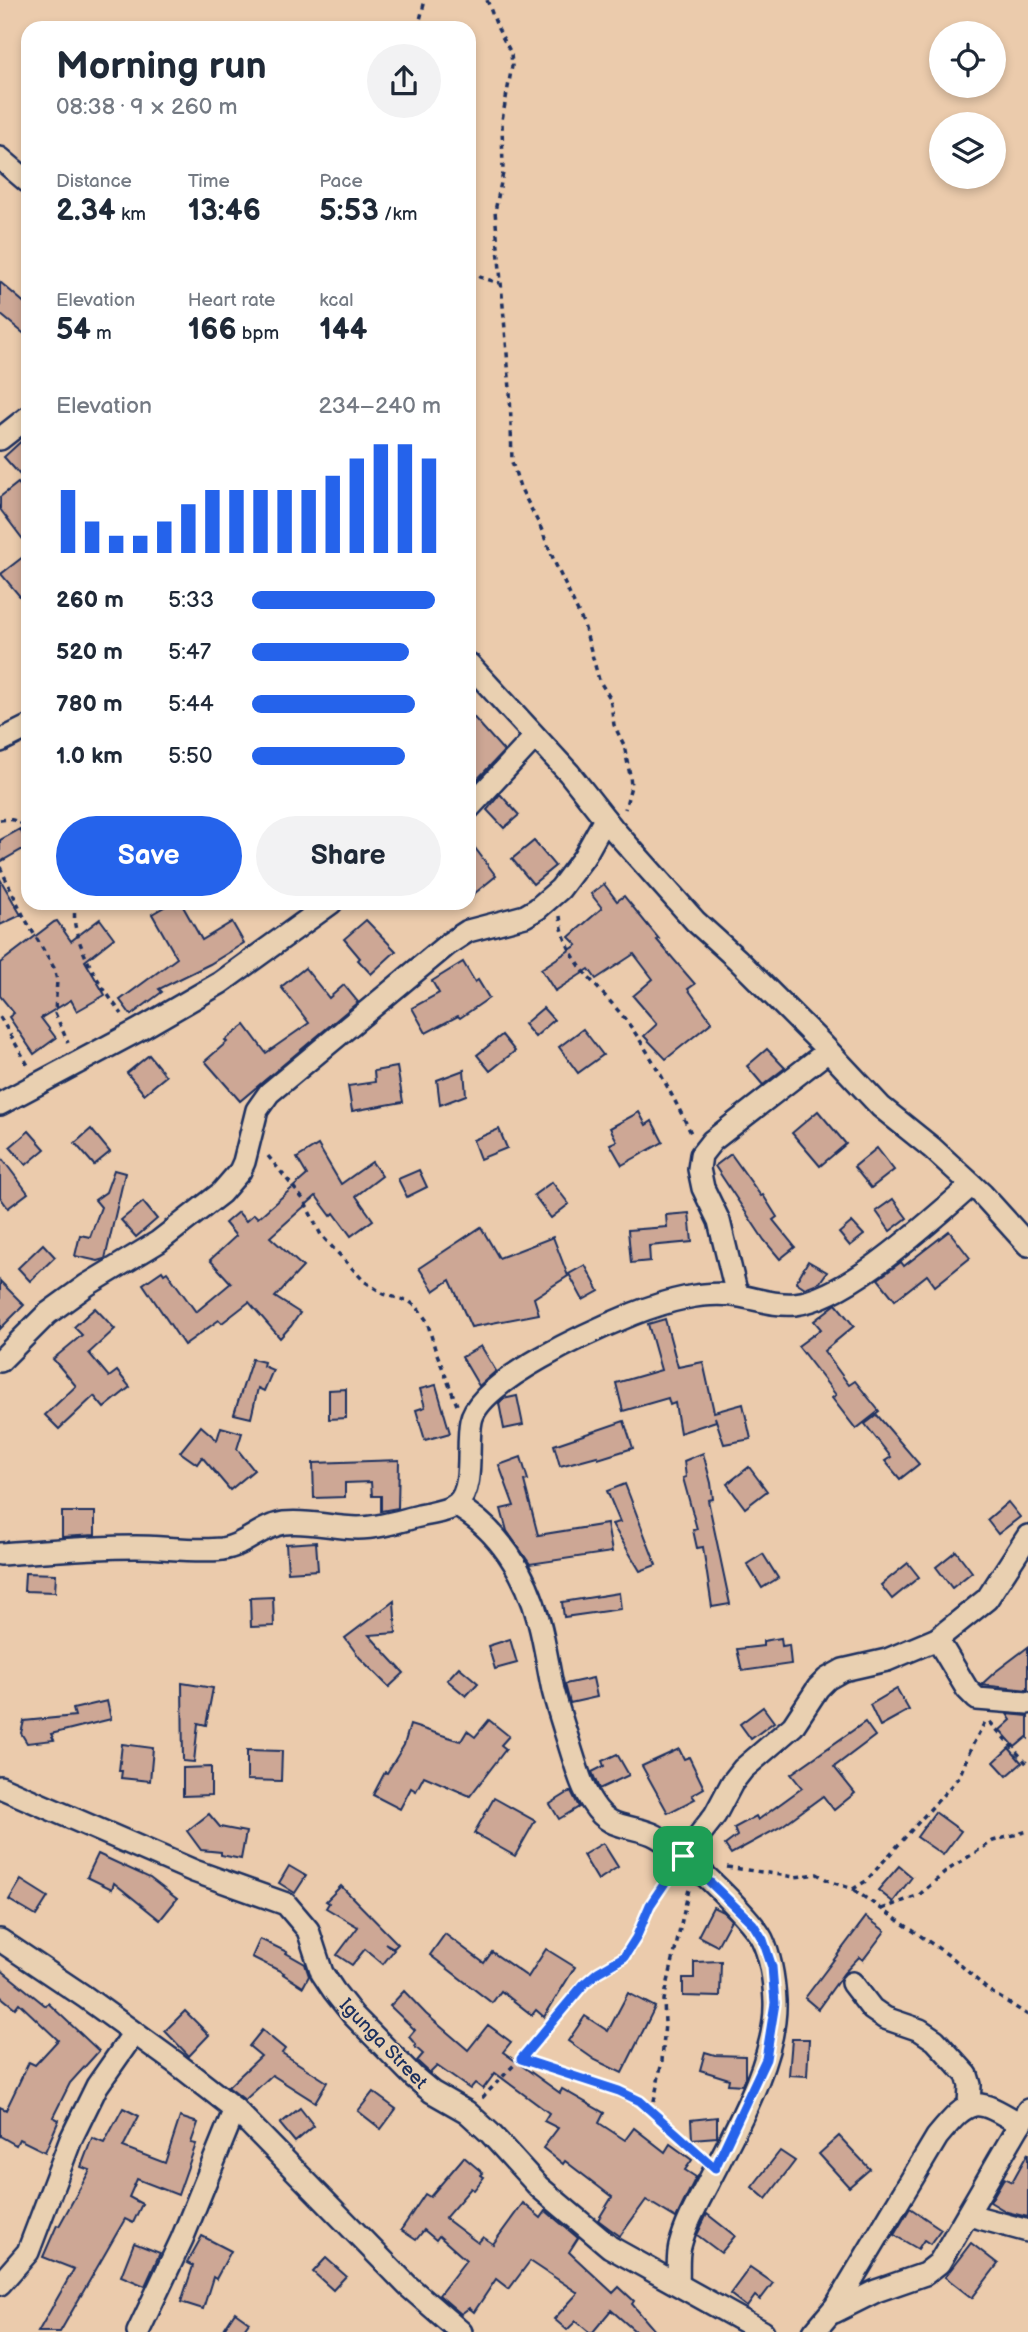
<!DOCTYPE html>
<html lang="en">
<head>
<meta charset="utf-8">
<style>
	body { margin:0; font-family:"Balsamiq Sans",sans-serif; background:#f2f2f3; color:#1f2937; height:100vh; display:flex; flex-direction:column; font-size:26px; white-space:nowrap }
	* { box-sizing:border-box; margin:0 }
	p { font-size:23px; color:#747a83 }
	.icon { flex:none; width:38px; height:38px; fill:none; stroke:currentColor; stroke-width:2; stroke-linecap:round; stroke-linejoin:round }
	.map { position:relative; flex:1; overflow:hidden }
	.sheet { position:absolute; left:21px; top:21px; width:455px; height:889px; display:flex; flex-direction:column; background:#fff; border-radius:21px; box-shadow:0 4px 10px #0003 }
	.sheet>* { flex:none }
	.tools { position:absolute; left:929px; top:21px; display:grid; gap:14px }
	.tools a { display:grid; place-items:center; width:77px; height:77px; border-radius:50%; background:#fff; box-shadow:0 4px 10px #0003; font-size:35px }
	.pin { position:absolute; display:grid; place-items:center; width:60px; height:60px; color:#fff; margin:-30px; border-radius:14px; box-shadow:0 4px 10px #0006 }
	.round { display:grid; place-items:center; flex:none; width:74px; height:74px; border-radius:37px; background:#f2f2f3 }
	.summary { display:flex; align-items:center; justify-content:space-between; height:119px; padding:0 35px }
	h1 { font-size:38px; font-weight:800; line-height:52px }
	.figures { display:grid; grid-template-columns:repeat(3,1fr); gap:10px; height:119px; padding:7px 35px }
	.figures div { display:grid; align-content:center }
	.figures b { font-size:30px; font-weight:800 }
	.figures small { font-size:19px; font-weight:400 }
	.figures p { font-size:19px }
	.chart { height:196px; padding:14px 35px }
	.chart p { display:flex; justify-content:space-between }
	.chart svg { width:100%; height:126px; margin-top:7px; stroke:#2563eb; stroke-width:6 }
	.primary-button { display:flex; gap:14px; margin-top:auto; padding:14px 35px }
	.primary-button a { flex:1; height:80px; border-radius:42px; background:#2563eb; color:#fff; font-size:28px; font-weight:800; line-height:80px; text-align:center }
	.primary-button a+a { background:#f2f2f3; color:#1f2937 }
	ul { padding:0 35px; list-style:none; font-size:23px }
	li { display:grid; grid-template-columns:112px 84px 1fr; align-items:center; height:52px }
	li i { height:18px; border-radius:9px; background:#2563eb }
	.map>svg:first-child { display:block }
</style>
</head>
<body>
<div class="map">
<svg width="1028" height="2332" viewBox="0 0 1028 2332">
	<rect width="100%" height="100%" fill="#ebcbac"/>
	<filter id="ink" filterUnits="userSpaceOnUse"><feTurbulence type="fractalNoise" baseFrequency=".0143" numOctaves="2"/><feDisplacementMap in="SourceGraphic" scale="14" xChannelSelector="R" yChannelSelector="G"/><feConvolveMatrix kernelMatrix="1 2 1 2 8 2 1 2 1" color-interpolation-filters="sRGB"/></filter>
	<g filter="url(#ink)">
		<g fill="#cda795" stroke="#1b2f5e" stroke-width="2">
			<path d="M0,282L28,306V337L0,314Z"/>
			<path d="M28,435V484L4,457Z"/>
			<path d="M18,483L28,495V546L0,509V497Z"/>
			<path d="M28,553V606L1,574Z"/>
			<path d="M469,712L504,751L471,786L469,784Z"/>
			<path d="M500,794L519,815L504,828L487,810Z"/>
			<path d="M20,829L28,846L0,862V840Z"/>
			<path d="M469,840L496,876L469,898Z"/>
			<path d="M534,841L555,866L533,884L512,859Z"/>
			<path d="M0,879L21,915L0,925Z"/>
			<path d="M604,884L617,901L624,896L659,939L657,940L695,984L688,989L712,1022L666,1059L644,1036L657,1024L633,996L653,979L634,954L596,979L589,969L555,991L541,969L577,945L569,937L602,908L591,894Z"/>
			<path d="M171,903H181L202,940L232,922L244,943L210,964L159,989L162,992L131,1015L120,1000L177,958L152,914Z"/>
			<path d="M100,919L114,938L85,961L105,995L77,1011L71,1000L41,1018L56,1038L34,1054L9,1017L14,1013L0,996V963L54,922L57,921L71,941Z"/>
			<path d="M366,920L396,951L371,974L358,960L360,958L344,939Z"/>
			<path d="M463,962L475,982L478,980L489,998L460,1018L458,1016L426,1033L412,1008L439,993L432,981Z"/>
			<path d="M305,968L329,998L344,985L358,1002L240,1101L205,1061L227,1042L225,1040L245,1025L266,1053L309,1023L281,987Z"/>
			<path d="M543,1008L554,1020L535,1037L524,1024Z"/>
			<path d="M583,1029L603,1055L578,1073L559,1047Z"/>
			<path d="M502,1035L515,1051L490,1071L477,1055Z"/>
			<path d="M767,1049L785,1068L763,1085L747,1066Z"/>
			<path d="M149,1055L166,1076L144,1094L127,1073Z"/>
			<path d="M397,1067L403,1102L352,1111L348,1086L375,1082L374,1071Z"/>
			<path d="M464,1070L466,1095L440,1105L437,1080Z"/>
			<path d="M818,1111L846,1144L820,1166L792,1133Z"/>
			<path d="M639,1112L646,1125L652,1121L663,1142L622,1165L610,1144L617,1141L610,1128Z"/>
			<path d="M91,1129L110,1152L94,1165L75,1143Z"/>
			<path d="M499,1129L507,1148L480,1159L473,1140Z"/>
			<path d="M29,1131L45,1149L26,1165L10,1147Z"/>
			<path d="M318,1145L341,1184L372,1162L382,1176L356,1196L373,1220L351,1236L334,1213L331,1216L316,1196L270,1237L303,1267L275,1297L300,1313L291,1326L280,1338L249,1302L222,1323L219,1320L184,1345L143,1284L162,1271L164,1274L167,1272L196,1312L231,1283L210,1260L236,1236L225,1223L238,1212L246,1221L254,1214L258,1218L307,1175L297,1158Z"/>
			<path d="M877,1148L894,1170L871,1188L854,1167Z"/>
			<path d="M731,1154L761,1196L763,1195L777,1217L773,1220L795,1247L780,1259L764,1240L715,1166Z"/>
			<path d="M0,1156L28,1193L8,1208L0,1197Z"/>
			<path d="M114,1170L125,1173L105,1259L98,1261L75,1256L80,1235L90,1237L101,1207L95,1200L106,1192Z"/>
			<path d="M419,1170L427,1187L407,1197L398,1179Z"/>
			<path d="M552,1182L569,1204L551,1218L534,1195Z"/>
			<path d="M893,1199L907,1218L890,1231L876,1211Z"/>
			<path d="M143,1202L157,1219L136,1237L121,1220Z"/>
			<path d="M689,1213L692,1242L649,1246L650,1261L631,1263L628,1230L667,1227L666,1215Z"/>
			<path d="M852,1222L864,1235L850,1246L839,1233Z"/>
			<path d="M481,1227L499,1258L553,1237L568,1276L534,1298L539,1314L471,1327L450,1280L434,1291L419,1268Z"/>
			<path d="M949,1231L970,1258L935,1286L927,1275L895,1300L878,1279L901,1262L904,1266Z"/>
			<path d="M43,1244L55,1257L30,1281L18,1268Z"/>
			<path d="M808,1261L827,1272L820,1282L805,1288L796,1282Z"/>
			<path d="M585,1265L599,1291L583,1300L569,1274Z"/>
			<path d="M0,1281L24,1305L0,1329Z"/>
			<path d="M836,1304L854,1326L824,1351L849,1385L855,1381L879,1411L856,1429L832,1398L836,1395L798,1346L821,1329L814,1321Z"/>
			<path d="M95,1308L115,1329L89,1353L109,1377L117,1371L130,1387L104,1408L94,1396L59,1429L45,1415L76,1386L53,1359L82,1335L74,1327Z"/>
			<path d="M665,1319L678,1367L703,1362L714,1412L743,1404L751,1439L724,1444L715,1417L716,1421L680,1433L675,1403L670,1405L668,1398L623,1411L616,1383L661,1370L648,1324Z"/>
			<path d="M481,1346L496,1371L479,1386L462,1357Z"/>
			<path d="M252,1359L264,1362L263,1366L273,1370L264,1391L258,1388L251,1418L234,1414Z"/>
			<path d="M436,1385L450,1433L425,1440L416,1410L425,1407L420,1389Z"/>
			<path d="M346,1389V1418L329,1419V1390Z"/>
			<path d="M517,1396L523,1425L504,1429L499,1403L503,1399Z"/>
			<path d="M877,1415L919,1464L900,1479L885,1461L891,1457L865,1424Z"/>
			<path d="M624,1421L633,1448L598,1459L597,1456L560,1466L554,1445Z"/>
			<path d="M201,1426L217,1440L221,1427L242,1433L237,1449L254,1470L230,1490L202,1457L197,1464L180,1452Z"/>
			<path d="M703,1453L711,1483L713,1499L708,1500L730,1604L712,1607L703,1547L697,1548L693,1530L697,1529L683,1478L686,1477L684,1461Z"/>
			<path d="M521,1457L528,1480L524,1481L538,1535L607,1524L612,1552L530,1564L507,1531L501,1509L514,1506L499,1465Z"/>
			<path d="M399,1460L398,1508L381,1511V1496H372L371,1482L345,1483V1497L314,1498L313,1463Z"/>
			<path d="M749,1467L767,1491L745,1508L727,1484Z"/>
			<path d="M625,1484L656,1565L640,1571L612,1524L620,1522L607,1491Z"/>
			<path d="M1008,1502L1020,1517L998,1534L987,1520Z"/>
			<path d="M62,1512H95V1535L62,1537Z"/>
			<path d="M316,1542L318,1570L288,1572L286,1544Z"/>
			<path d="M956,1551L972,1572L952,1588L936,1567Z"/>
			<path d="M763,1554L778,1578L762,1588L747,1564Z"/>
			<path d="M908,1563L919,1577L892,1599L881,1585Z"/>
			<path d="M25,1573L56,1574L55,1592L24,1591Z"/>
			<path d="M619,1593L621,1609L564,1617L562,1602Z"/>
			<path d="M273,1597L274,1626L251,1627L250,1598Z"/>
			<path d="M394,1601L396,1633L369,1635L404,1673L389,1687L360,1658L345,1638Z"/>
			<path d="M781,1638L782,1646L789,1645L791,1664L742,1671L737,1649L763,1646V1641Z"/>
			<path d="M510,1639L517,1663L495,1669L488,1646Z"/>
			<path d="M1028,1647V1690L981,1685L995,1672Z"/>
			<path d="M459,1667L478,1683L466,1696L447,1680Z"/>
			<path d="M593,1678L597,1697L570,1703L565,1684Z"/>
			<path d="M182,1683L213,1688L206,1725L198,1723L194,1762L183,1761Z"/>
			<path d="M897,1689L909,1710L880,1726L870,1705Z"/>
			<path d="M107,1701L111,1719L51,1734L54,1740L27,1743L21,1733L24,1721L75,1716L73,1709Z"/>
			<path d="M763,1707L774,1722L751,1739L740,1724Z"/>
			<path d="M1007,1714L1028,1716V1738L1027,1737L1015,1747L1000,1730L1011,1720Z"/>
			<path d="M489,1720L509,1736L501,1745L506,1749L470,1796L424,1776L416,1791L411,1788L400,1809L373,1795L385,1772L387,1773L404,1745L410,1725L461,1741L467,1731L475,1737Z"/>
			<path d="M865,1722L875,1736L834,1767L855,1793L834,1810L823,1796L782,1826L731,1854L725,1845L737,1836L734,1828L756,1816L758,1820L802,1788L791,1774Z"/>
			<path d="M122,1744L153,1748L150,1781L121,1778L122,1771H119Z"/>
			<path d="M1009,1748L1022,1763L1007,1776L994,1762Z"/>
			<path d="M679,1749L684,1759L689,1757L704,1788L692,1795L695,1799L668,1813L642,1766Z"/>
			<path d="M247,1750L282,1751L281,1781L247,1780Z"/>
			<path d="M617,1754L629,1775L599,1789L592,1772L604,1766L602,1761Z"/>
			<path d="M211,1767V1795L183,1796V1768Z"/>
			<path d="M571,1791L579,1807L559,1819L550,1804Z"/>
			<path d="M494,1798L535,1821L515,1856L474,1833Z"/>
			<path d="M935,1812L961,1831L943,1855L917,1837Z"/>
			<path d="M209,1814L220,1827L246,1832L241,1859L221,1855V1852L201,1850L187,1831Z"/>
			<path d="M603,1843L618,1867L598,1880L583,1855Z"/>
			<path d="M98,1854L150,1878L177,1899L160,1920L114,1883L112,1889L87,1877Z"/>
			<path d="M289,1866L306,1876L295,1893L279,1883Z"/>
			<path d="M899,1866L912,1877L893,1902L878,1890Z"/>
			<path d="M21,1880L48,1897L36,1916L9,1900Z"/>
			<path d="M341,1886L398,1944L394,1948L385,1943L394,1950L383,1964L365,1949L352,1965L337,1955L358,1927L326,1908L329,1903L326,1901Z"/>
			<path d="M713,1907L723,1912L731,1920L717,1946L698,1936Z"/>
			<path d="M866,1917L885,1931L863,1960L859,1957L844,1973L818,2009L805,1998Z"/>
			<path d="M445,1934L484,1963L492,1952L528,1977L546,1949L575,1967L544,2017L536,2010L532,2015L501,1991L492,2003L430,1955Z"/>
			<path d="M260,1939L287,1952L286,1953L305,1964L309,1976L303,1987L283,1974L284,1973L252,1957Z"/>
			<path d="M721,1961L720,1997L683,1996V1978H694V1962Z"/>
			<path d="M0,1969L46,2006L48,2003L99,2051L70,2083L53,2117L59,2120L45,2152L19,2139L16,2145L0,2136V2107L6,2110L29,2062L35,2065L58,2040L19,2003L15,2008L0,1996Z"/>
			<path d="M404,1991L426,2014L468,2050L488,2025L511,2042L503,2052L560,2093L562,2089L604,2113L599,2123L625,2140L634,2128L665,2152L670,2144L692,2160L685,2170L696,2177L676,2218L646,2200L620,2236L610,2229L598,2220L612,2197L565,2161L563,2164L543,2148L558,2128L544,2121L549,2113L495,2073L483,2089L475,2083L470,2089L437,2066L430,2073L417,2061L423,2054L415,2047L416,2045L409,2037L415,2030L390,2006Z"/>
			<path d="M628,1993L655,2007L622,2073L595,2060L568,2041L585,2016L608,2031Z"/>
			<path d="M185,2011L209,2035L189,2056L165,2031Z"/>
			<path d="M262,2030L285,2049L282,2053L327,2082L315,2102L272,2075L245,2100L228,2087L261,2056L249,2046Z"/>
			<path d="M792,2039H809L807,2076L789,2075Z"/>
			<path d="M705,2052L715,2055L745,2056V2077L742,2085L728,2084L729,2079L700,2070Z"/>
			<path d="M373,2092L396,2109L381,2129L358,2111Z"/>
			<path d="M123,2108L139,2116L123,2147L165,2163L180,2117L198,2123L191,2143L196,2144L178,2195L137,2179L129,2197L142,2204L133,2223L125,2219L60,2332H38L74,2269L43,2257L57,2225L59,2226L90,2170L81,2167L92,2138L104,2143Z"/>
			<path d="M300,2108L314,2126L295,2142L280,2124Z"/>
			<path d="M717,2117V2137L692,2139L691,2120Z"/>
			<path d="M839,2136L870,2169L849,2187L819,2154Z"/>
			<path d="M780,2151L795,2161L766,2199L752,2187Z"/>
			<path d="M1028,2153V2217L1007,2212L990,2202L1004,2178L1012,2182Z"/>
			<path d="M464,2157L483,2173L481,2175L484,2177L474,2190L471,2188L445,2218L478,2243L483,2237L493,2244L523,2203L541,2218L546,2211L578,2238L569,2252L613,2293L619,2287L634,2301L632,2304L656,2332H636L611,2310L593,2332H589L576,2321L567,2330L554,2319L578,2293L530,2261L509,2289L496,2279L474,2312L469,2308L461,2314L439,2295L466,2260L439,2236L436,2240L424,2230L416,2240L401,2230L425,2194L430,2197Z"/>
			<path d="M910,2208L941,2229L930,2244L924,2240L918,2249L894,2235Z"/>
			<path d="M707,2214L735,2236L721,2253L697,2235Z"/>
			<path d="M202,2236L231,2251L216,2279L213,2277L203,2309L181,2302L193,2266L187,2263Z"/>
			<path d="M134,2243L160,2253L145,2286L121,2276Z"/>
			<path d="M971,2243L998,2264L972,2298L945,2277Z"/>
			<path d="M326,2258L346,2276L333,2290L313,2272Z"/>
			<path d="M750,2267L773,2283L760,2300L755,2296L747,2307L730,2294Z"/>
			<path d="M235,2312L249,2322L242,2332H222Z"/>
		</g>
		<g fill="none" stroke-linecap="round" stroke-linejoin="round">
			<g stroke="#1b2f5e" stroke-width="26">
				<g id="minor">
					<path d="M0,158L28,182"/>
					<path d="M0,439L28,417"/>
					<path d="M469,664L569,773L614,830L695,921L737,959L820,1042L881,1107L932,1148L982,1194L1028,1245"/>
					<path d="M0,741L28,727"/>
					<path d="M469,808L535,737"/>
					<path d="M0,1104L137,1031L220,983L331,903"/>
					<path d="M737,1295L719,1221L703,1188L699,1169L701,1155L712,1141L828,1051"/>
					<path d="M0,1361L47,1314L87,1285L158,1242L221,1193L240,1171L244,1162L257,1110L269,1093L448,944L468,931L525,916L537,909L560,889L584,857L605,819"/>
					<path d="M455,1505C498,1528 527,1575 539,1622C545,1644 548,1667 553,1690C558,1710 565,1730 571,1750C577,1769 582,1788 593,1804C610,1830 627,1824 652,1834C675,1843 751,1917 762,1939C771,1958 774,1980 775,2001C777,2059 734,2132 708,2183C697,2204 686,2223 680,2246C677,2258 679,2271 678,2283"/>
					<path d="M0,1554C45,1551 91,1547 136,1547C164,1547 194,1552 222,1549C245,1546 261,1526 284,1523C309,1520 333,1528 358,1528C379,1528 399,1521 419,1516C431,1513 447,1512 457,1504C475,1487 466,1445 471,1421C478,1381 596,1329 633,1314C666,1301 703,1290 739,1296C757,1299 776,1306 795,1304C849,1298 930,1221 972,1185"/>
					<path d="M937,1639L967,1689L977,1699L1028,1703"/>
					<path d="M0,1787L194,1871L286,1904L308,1930L322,1973L334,1991L353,2015L414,2077L432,2092L467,2112L490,2133L539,2187L610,2247L763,2332"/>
					<path d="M683,1856L715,1815L732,1783L743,1769L793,1726L818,1688L827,1679L843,1670L887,1660L937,1639L987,1599L1028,1536"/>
					<path d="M0,1940L85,1997L176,2063L235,2109L408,2286L461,2332"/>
					<path d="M852,1983L872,2009L885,2018L920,2030L935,2040L967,2075L970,2085L969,2105"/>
					<path d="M969,2215L1028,2231"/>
					<path d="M0,2284L28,2252L71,2139L97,2086L134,2033"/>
					<path d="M834,2312L876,2291L925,2274L939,2263L1028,2110"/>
					<path d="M138,2332L182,2239L235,2109"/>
					<path d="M814,2332L836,2306L937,2137C971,2096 975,2097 1020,2124"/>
				</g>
			</g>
			<g stroke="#1b2f5e" stroke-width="3.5" stroke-dasharray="5 5" stroke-linecap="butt">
				<path d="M487,0L498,29L511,53L512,66L502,120L503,173L495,211L510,389L512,462L520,487L540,526L555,563L584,625L599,680L610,698L614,725L624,745L630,775L631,786L625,809"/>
				<path d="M418,28L425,0"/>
				<path d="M469,274L500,283"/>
				<path d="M0,820C11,818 21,821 28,829"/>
				<path d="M0,867L24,917L54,968L57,980L55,1013L68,1043"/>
				<path d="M74,903C75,910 74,918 75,925C81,956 103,990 122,1014"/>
				<path d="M560,916C565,965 604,989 631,1027C654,1060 674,1098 692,1135"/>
				<path d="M0,1017L29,1067"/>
				<path d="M268,1156L303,1199L321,1235L364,1281L384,1294L410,1302L417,1307L427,1321L435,1349L457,1405"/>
				<path d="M990,1722L1028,1765"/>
				<path d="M727,1867L795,1877L817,1874L831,1882L853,1889L866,1881L959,1777L972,1746L986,1720"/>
				<path d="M854,1890L954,1959L988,1990L1028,2015"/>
				<path d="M882,1909L919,1895L948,1870L993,1841L1028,1831"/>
				<path d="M521,2059L619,2091L640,2101L701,2155"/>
				<path d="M482,2098L542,2036L559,2012L584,1984L598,1972L624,1957L636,1938L650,1905L672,1872"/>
				<path d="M652,2111L662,2061L665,2023L664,2000L689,1889"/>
			</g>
			<use href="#minor" stroke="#e9d0b1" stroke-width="21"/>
		</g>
	</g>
	<g fill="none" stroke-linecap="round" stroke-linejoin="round" filter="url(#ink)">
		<g stroke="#fff" stroke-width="14">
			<path id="route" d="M683,1856L753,1924L763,1940L772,1967L775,2003L766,2059L715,2168L640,2101L619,2091L521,2059L584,1984L598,1972L624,1957L636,1938L650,1905Z"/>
		</g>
		<use href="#route" stroke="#2563eb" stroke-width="9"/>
	</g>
	<g text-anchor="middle" stroke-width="5" stroke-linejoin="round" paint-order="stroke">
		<g font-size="19" fill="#1b2f5e" stroke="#e9d0b1">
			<text transform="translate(384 2043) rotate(46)" y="7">Igunga Street</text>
		</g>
	</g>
</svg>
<div class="tools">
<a><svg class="icon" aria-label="locate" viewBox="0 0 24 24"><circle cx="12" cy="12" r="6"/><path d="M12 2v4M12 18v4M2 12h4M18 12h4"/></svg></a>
<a><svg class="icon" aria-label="layers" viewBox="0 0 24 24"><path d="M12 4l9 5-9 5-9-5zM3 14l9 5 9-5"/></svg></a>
</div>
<div class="pin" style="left:683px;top:1856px;background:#1e9e55"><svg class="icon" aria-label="arrive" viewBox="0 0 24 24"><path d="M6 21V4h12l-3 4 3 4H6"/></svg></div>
<section class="sheet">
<div class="summary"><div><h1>Morning run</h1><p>08:38 · 9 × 260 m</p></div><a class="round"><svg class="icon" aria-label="share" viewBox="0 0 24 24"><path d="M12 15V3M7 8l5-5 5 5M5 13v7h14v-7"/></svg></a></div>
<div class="figures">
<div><p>Distance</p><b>2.34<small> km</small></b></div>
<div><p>Time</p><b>13:46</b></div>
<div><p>Pace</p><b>5:53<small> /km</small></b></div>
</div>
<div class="figures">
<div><p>Elevation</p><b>54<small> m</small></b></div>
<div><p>Heart rate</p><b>166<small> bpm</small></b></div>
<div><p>kcal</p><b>144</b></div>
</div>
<div class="chart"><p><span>Elevation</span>234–240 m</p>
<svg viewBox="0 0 160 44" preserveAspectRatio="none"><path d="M5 44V22M15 44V33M25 44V38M35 44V38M45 44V33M55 44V27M65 44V22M75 44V22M85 44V22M95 44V22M105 44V22M115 44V17M125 44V11M135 44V6M145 44V6M155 44V11"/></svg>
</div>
<ul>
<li><b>260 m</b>5:33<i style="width:97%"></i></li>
<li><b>520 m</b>5:47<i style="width:83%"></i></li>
<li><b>780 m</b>5:44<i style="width:86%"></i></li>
<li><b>1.0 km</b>5:50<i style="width:81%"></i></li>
</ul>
<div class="primary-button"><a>Save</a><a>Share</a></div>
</section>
</div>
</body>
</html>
